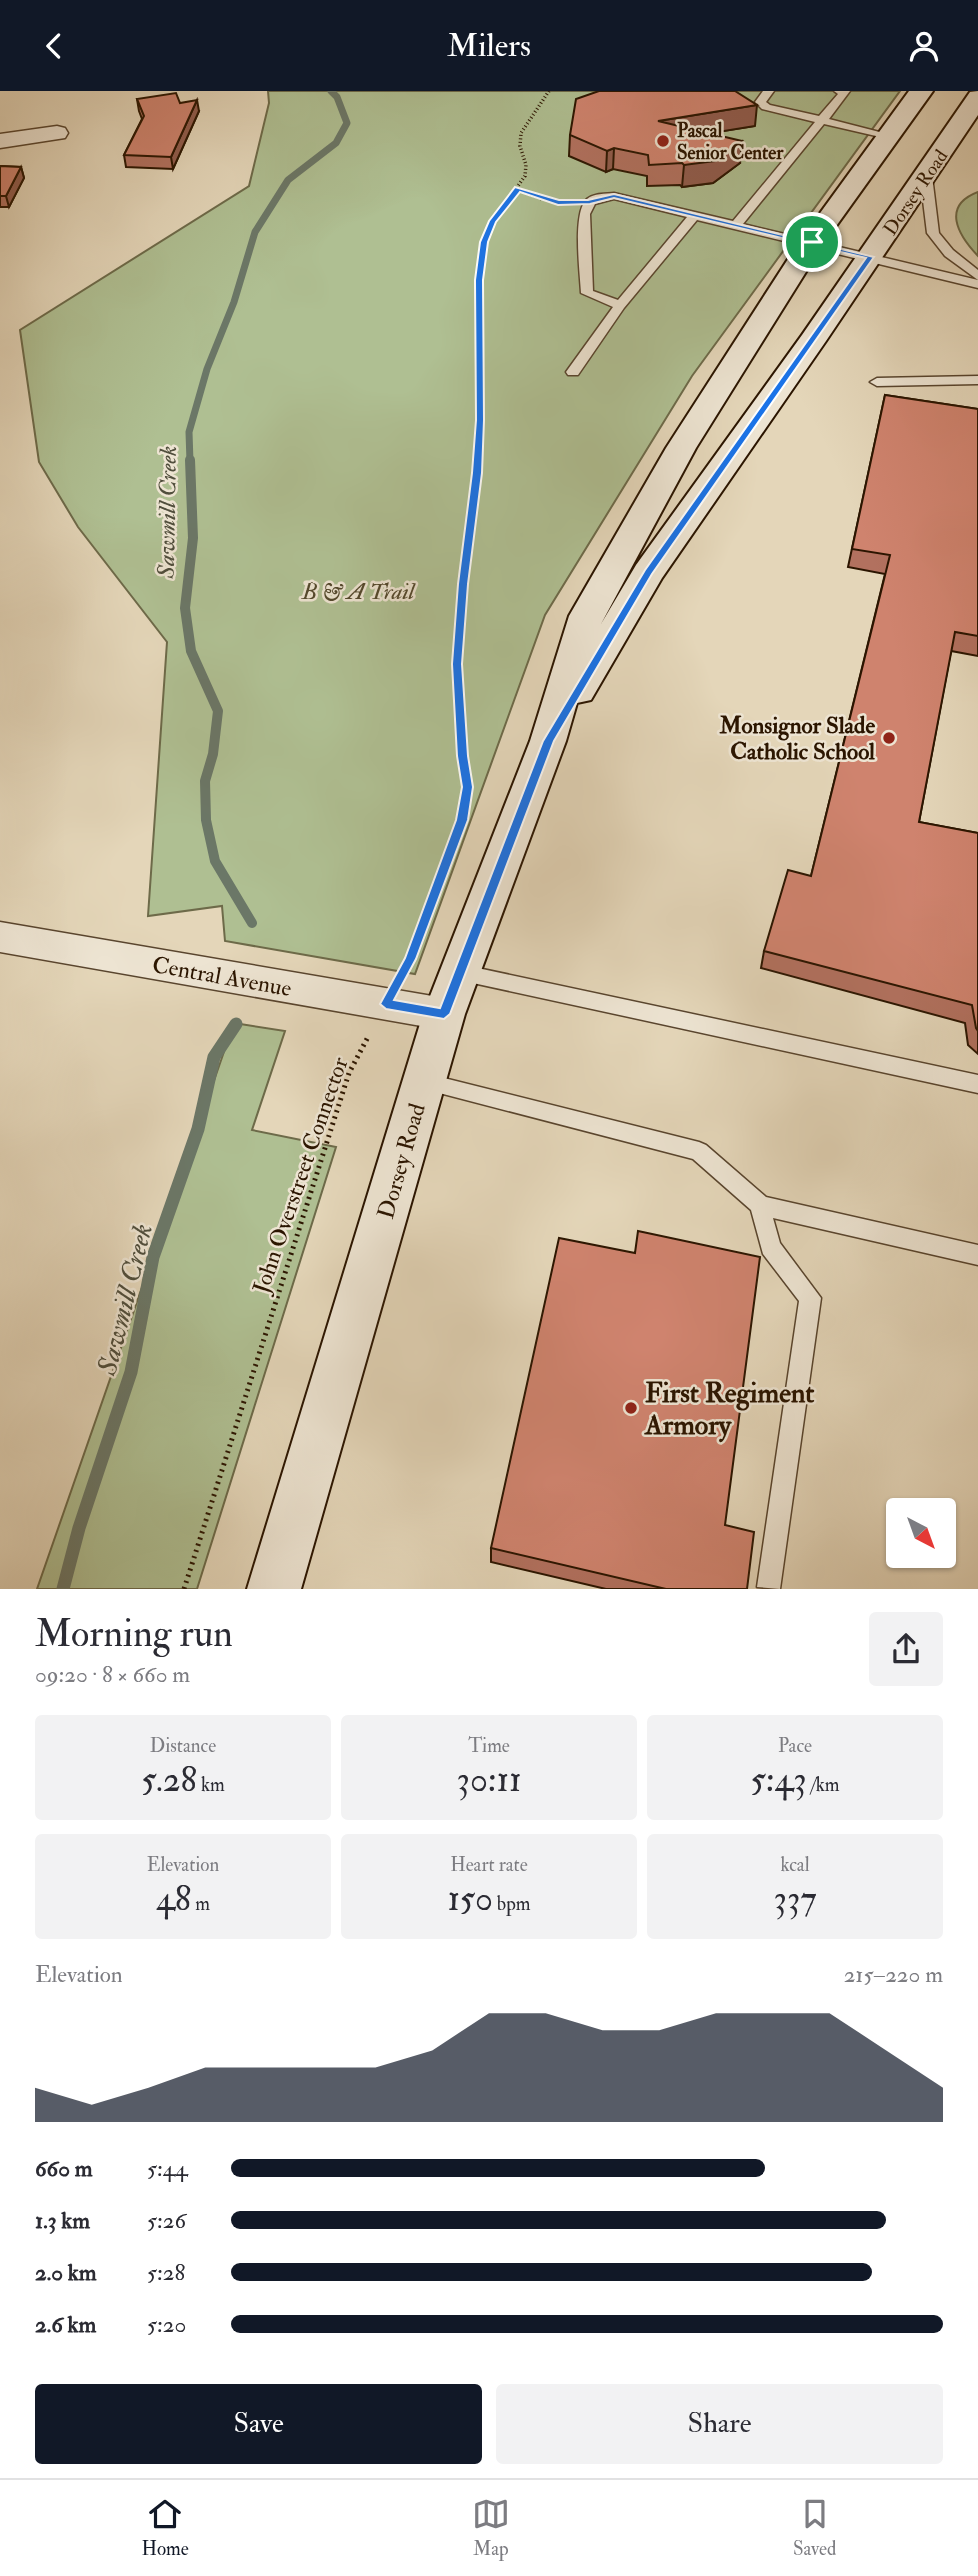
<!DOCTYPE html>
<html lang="en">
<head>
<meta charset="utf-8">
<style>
	body { margin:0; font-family:"IM FELL Double Pica",serif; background:#f2f2f3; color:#2b2b33; height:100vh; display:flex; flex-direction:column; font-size:26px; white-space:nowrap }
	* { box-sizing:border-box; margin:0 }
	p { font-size:23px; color:#7c7c81 }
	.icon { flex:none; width:38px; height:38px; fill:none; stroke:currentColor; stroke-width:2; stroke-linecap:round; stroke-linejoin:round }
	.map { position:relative; height:1498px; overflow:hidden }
	.details { display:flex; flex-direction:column; background:#fff; flex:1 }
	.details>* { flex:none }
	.needle { width:46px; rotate:139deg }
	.tools { position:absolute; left:886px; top:1407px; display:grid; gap:14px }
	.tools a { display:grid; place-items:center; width:70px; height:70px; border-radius:7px; background:#fff; box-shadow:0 2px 5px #0004; font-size:35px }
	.pin { position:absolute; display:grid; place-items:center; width:60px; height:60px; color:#fff; margin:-30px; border:4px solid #fff; border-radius:50%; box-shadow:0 2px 7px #0007 }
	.round { display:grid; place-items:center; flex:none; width:74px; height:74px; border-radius:7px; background:#f2f2f3 }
	.head { display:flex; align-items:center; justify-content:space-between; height:119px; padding:0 35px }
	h1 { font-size:38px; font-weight:600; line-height:52px }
	.figures { display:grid; grid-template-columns:repeat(3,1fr); gap:10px; height:119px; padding:7px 35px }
	.figures div { display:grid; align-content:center; border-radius:7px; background:#f2f2f3; text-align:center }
	.figures b { font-size:35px; font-weight:600 }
	.figures small { font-size:19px; font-weight:400 }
	.figures p { font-size:19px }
	.chart { height:196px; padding:14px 35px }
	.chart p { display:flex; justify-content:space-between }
	.chart svg { width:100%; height:126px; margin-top:7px; fill:#111827; opacity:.7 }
	.cta { display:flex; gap:14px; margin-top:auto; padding:14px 35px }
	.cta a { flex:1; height:80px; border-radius:7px; background:#111827; color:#fff; font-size:28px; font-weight:600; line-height:80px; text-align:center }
	.cta a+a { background:#f2f2f3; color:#2b2b33 }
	ul { padding:0 35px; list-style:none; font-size:23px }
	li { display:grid; grid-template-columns:112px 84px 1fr; align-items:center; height:52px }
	li i { height:18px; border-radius:9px; background:#111827 }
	header { display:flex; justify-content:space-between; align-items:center; height:91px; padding:0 35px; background:#111827; color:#fff; font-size:32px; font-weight:600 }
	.tab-bar { display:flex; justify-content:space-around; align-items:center; height:98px; border-top:2px solid #e1e1e2; background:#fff; font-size:19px; color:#7c7c81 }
	.tab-bar a { display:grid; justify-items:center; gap:4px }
	.tab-bar .on { color:#111827 }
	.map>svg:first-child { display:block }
</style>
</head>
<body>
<header><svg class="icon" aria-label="back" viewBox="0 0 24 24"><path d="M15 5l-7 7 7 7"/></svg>Milers<svg class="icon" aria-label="person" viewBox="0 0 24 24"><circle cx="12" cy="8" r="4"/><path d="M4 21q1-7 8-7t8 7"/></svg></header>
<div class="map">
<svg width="978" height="1498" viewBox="0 0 978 1498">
	<rect width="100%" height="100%" fill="#e4d6b9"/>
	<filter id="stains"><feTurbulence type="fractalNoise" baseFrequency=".00286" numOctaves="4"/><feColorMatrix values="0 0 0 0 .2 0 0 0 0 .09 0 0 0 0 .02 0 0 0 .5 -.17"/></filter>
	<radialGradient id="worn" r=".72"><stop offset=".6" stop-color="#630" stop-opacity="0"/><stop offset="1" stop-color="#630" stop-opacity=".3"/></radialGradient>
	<g fill="#afbf92" stroke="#6d6a49" stroke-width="2">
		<path d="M268,0H900L692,285L545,524L415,883L225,850L222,815L148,825L167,551L78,436L39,371L20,239L249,95L269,12Z"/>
		<path d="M978,101V165C958,144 941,115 978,101Z"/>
		<path d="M234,932L285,940L252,1039L336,1056L197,1498H37Z"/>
	</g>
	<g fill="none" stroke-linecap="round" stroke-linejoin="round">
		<path stroke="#6b7767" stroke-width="7" d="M190,371L189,341L207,278L234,211L255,141L288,89L336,52L347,32L337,6L331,0"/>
		<path stroke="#6b7767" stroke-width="10" d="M190,369L193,447L185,517L191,560L218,620L213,663L205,690L206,729L215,770L252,832"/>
		<path stroke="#6b7767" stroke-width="13" d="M63,1498L79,1437L131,1281L153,1166L198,1038L214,966L236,933"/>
		<g stroke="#59452e" stroke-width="3">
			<g id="service">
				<path d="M763,0H774L766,11L770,14L819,25L838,3L834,0H850L829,28L895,45L889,48L824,33L743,133L978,189V197L697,129L624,217L578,284H568L566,281L613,216L581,202C580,182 572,121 587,108C594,102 605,103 614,102L733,130L815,31L762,18L755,11ZM614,108L687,126L618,209L593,200L590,123L595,113Z"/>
				<path d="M926,82L932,85L939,142L953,159L978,179V189L945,165L927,142L920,85Z"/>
				<path d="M978,285V293L877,295L870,291L877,287Z"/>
				<path d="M459,873L978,984V1002L459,889L452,886L450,881L452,876Z"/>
				<path d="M424,982L699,1051L706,1054L766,1106L978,1154V1174L773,1127L780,1152L821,1207L780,1498L757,1496L799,1210L763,1163L751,1119L693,1068L424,998L417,996L414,990L417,984Z"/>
			</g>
		</g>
		<g stroke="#59452e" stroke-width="3">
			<g id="minor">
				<path d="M57,35L65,37L68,42L65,47L0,57V43Z"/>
				<path d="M0,831L444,907L457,912L463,923L457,934L444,939L0,861Z"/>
			</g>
		</g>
		<g stroke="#2b1500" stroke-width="4">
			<path id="secondary" d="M909,0H933L824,152L696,357L601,533L636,474L802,244L970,1L978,0V24L826,250L662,487L591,609L577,612L566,650L465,923L301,1498H247L423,923L530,650L569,525L666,357L799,151Z"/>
		</g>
		<g stroke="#2b1500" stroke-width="3.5" stroke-dasharray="1 2.5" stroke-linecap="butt">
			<path d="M518,98L542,108L565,111"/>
			<path d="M478,371L479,189L484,151L493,130L525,85L526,74L520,55L521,42L549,0"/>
		</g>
		<path stroke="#2b1500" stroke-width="4.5" stroke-dasharray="2 3.5" stroke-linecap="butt" d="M414,858L462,729L467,696L462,665L457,573L463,493L478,369"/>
		<g stroke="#2b1500" stroke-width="5" stroke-dasharray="2 4.5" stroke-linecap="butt">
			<path d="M402,884L414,856"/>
			<path d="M184,1498L349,982L369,944"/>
		</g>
		<use href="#service" fill="#ede4d2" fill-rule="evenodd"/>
		<use href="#minor" fill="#ede4d2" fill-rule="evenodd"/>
		<use href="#secondary" fill="#ede4d2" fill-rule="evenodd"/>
	</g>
	<g fill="#b2715f" stroke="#2b1500" stroke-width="2">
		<path d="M137,8L180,12L199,20L173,78L126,76L124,64L142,28L139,20Z"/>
		<path d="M755,35L710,42L740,72L713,92L682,96L680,94L647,95V85L613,78L606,81L569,65L570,44Z"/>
		<path d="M0,75L21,76L24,87L9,116H0Z"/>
		<path d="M885,304L978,318V565L951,560L919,731L978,742V963L968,954L965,932L761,877L764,860L811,785L885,483L848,476Z"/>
		<path d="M725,1434L747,1498H606L491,1471V1457Z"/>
	</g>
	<g fill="#915c4d" stroke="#2b1500" stroke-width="2">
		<path d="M197,9L199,20L173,78L171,66Z"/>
		<path d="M757,14L755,35L656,51L658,30Z"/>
		<path d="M742,50L740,72L713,92L682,96L684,74Z"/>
		<path d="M614,57L613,78L606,81L607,60Z"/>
		<path d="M21,76L24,87L9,116L6,105Z"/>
	</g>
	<g fill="#cf836e" stroke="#2b1500" stroke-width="2">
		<path d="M599,0H735L757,14L658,30L742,50L715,70L684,74L682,72L649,74L648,64L614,57L607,60L570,44L576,8Z"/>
		<path d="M176,2L180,12L197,9L171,66L124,64L144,25L137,8Z"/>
		<path d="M0,75L21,76L6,105H0Z"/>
		<path d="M885,304L978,318V545L955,541L919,731L978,742V940L976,937L972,914L764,860L788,779L811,785L890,464L852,458Z"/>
		<path d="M638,1140L760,1166L725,1434L754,1441L747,1498H666L491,1457L559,1147L635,1162Z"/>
	</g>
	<path fill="#1a73e8" stroke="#fff" stroke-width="2" fill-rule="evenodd" d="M515,96L559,109H588L614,103L874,166L652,483L554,650L450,923L444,928L386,918L380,913L405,867L456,729L462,696L457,665L452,573L458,493L472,382L476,329L475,189L480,151L489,130ZM520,101L558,114L590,113L614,107L866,167L645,479L543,650L440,917L394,909L416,868L468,729L473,696L468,665L462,573L468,493L482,382L484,329L483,189L488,151L496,131Z"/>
	<g fill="#8f2418" stroke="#ede4d2" stroke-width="2.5">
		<circle cx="663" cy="50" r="7"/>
		<circle cx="889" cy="647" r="7"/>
		<circle cx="631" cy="1317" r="7"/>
	</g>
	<g text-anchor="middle" stroke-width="5" stroke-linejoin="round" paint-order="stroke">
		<g font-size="19" font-weight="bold" fill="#2b1500" stroke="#ede4d2" text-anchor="start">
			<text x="677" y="46">Pascal<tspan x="677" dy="22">Senior Center</tspan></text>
		</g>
		<g font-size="19" fill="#2b1500" stroke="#ede4d2">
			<text transform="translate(915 101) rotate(-56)" y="7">Dorsey Road</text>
		</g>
		<g font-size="23" font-style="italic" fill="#53482c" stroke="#ede4d2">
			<text x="358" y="508">B &amp; A Trail</text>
		</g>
		<g font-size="23" font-weight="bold" fill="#2b1500" stroke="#ede4d2" text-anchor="end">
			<text x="875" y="642">Monsignor Slade<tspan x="875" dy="26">Catholic School</tspan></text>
		</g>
		<g font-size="23" fill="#2b1500" stroke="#ede4d2">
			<text transform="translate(222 885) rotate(10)" y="8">Central Avenue</text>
			<text transform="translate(401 1070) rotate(-74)" y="8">Dorsey Road</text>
			<text transform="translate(300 1084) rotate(-71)" y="8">John Overstreet Connector</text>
		</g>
		<g font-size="24" font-style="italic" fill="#504e3c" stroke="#ede4d2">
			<text transform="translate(167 421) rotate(-89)" y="8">Sawmill Creek</text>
		</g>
		<g font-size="28" font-style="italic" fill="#504e3c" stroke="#ede4d2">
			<text transform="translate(124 1208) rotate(-76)" y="10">Sawmill Creek</text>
		</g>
		<g font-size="28" font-weight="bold" fill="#2b1500" stroke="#ede4d2" text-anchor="start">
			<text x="645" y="1311">First Regiment<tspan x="645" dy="32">Armory</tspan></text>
		</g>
	</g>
	<rect width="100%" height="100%" filter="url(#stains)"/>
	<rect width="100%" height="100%" fill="url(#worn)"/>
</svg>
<div class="tools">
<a><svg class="needle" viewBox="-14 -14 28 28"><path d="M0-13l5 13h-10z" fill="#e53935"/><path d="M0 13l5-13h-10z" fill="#7c7c81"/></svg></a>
</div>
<div class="pin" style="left:812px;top:151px;background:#1e9e55"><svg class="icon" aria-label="arrive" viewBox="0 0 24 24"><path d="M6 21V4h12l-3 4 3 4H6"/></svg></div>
</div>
<section class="details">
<div class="head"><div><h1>Morning run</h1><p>09:20 · 8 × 660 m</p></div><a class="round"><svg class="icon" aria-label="share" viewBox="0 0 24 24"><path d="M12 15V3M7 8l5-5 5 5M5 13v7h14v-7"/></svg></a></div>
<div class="figures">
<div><p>Distance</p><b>5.28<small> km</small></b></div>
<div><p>Time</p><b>30:11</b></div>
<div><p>Pace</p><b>5:43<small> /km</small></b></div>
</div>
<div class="figures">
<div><p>Elevation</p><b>48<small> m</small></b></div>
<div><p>Heart rate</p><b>150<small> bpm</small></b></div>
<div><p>kcal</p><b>337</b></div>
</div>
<div class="chart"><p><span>Elevation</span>215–220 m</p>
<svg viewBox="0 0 160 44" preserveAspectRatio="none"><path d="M0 44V32L10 38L20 32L30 25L40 25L50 25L60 25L70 19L80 6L90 6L100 12L110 12L120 6L130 6L140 6L150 19L160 32V44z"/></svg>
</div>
<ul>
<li><b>660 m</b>5:44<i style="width:75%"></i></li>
<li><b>1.3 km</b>5:26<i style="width:92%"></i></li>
<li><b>2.0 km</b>5:28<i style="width:90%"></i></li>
<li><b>2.6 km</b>5:20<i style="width:100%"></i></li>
</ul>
<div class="cta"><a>Save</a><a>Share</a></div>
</section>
<nav class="tab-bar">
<a class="on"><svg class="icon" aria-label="home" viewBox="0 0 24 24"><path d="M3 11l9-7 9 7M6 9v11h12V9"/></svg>Home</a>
<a><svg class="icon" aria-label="map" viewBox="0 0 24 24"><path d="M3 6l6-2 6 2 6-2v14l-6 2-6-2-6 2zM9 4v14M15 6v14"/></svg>Map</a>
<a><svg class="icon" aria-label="saved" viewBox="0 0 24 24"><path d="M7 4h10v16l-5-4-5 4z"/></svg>Saved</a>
</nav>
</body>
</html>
